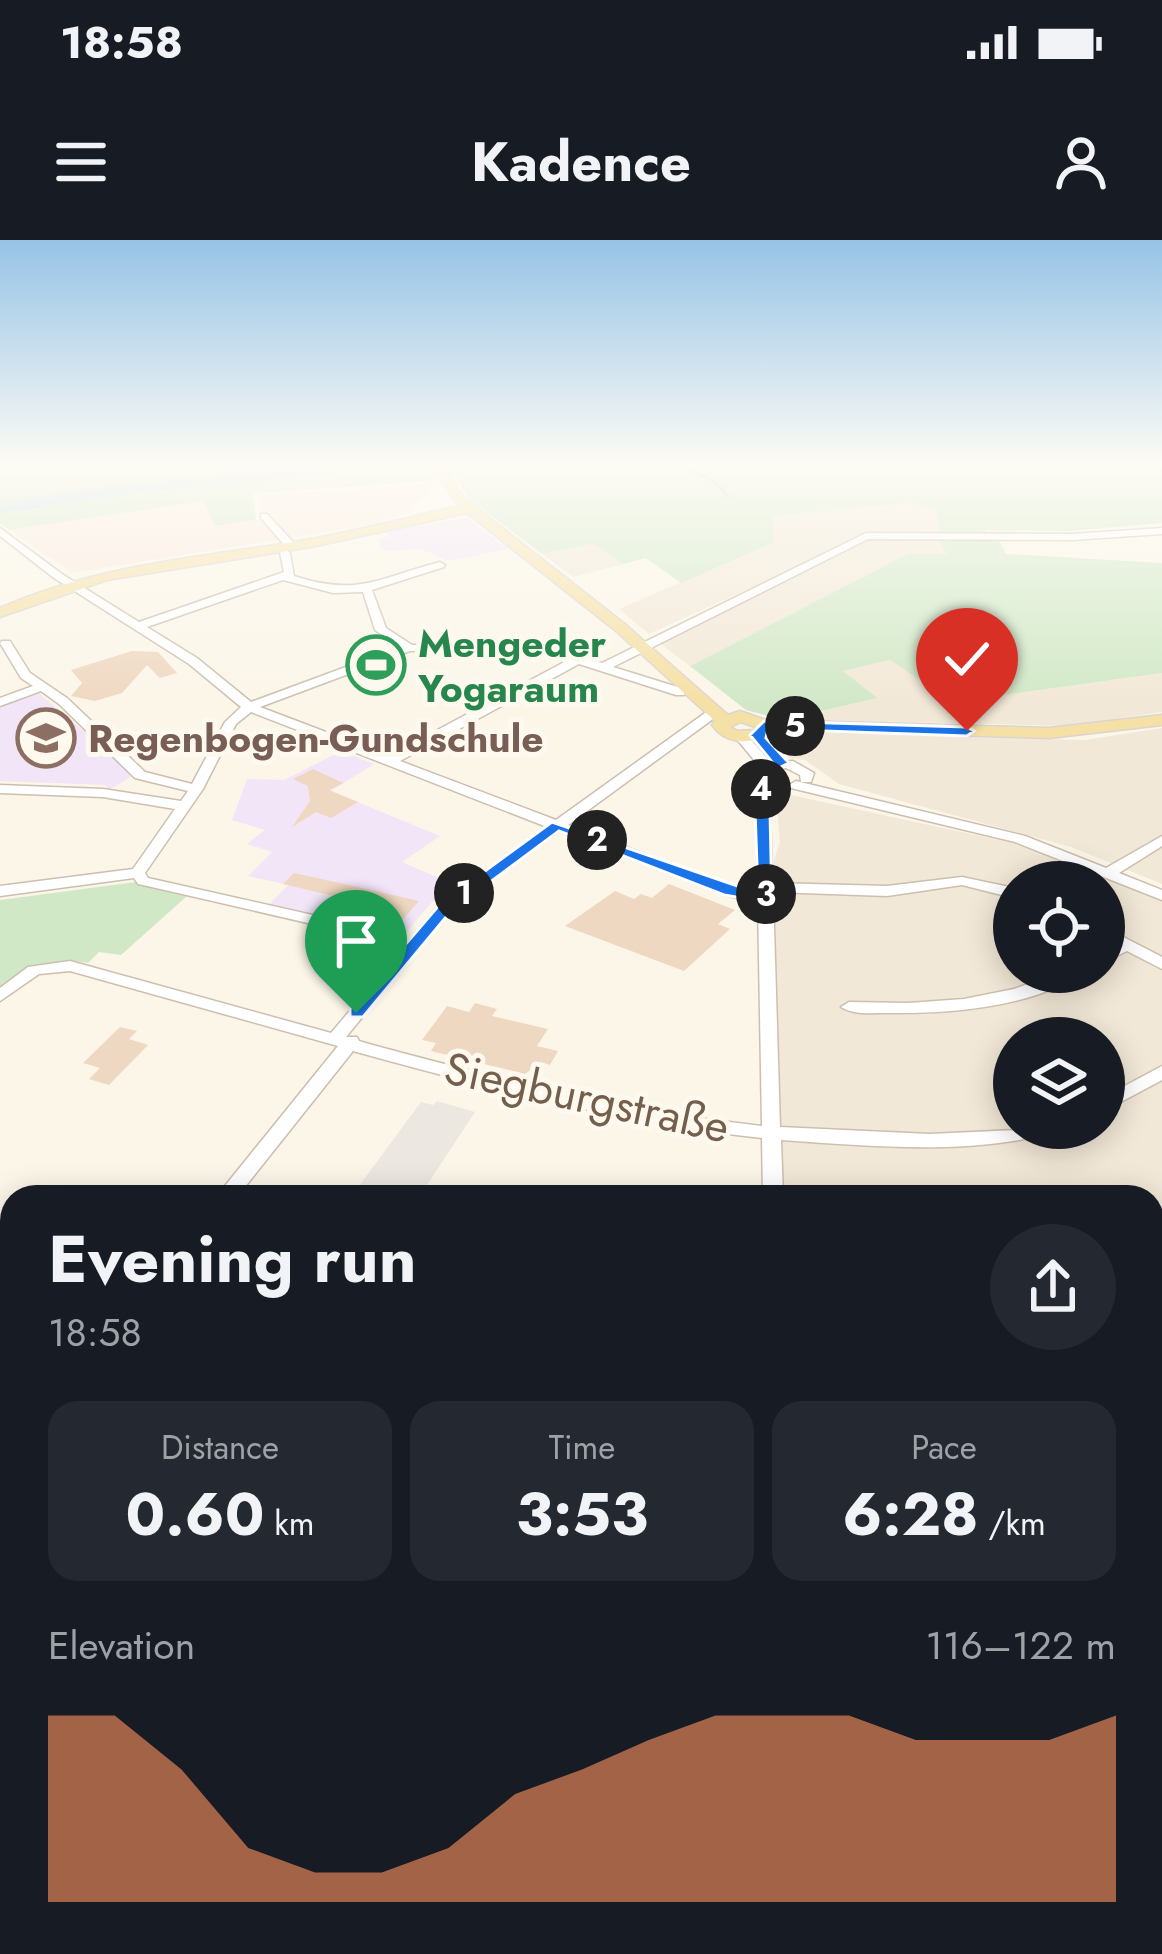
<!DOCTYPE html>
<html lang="en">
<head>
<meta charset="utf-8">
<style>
	body { margin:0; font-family:Jost,sans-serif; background:#242831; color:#f1f3f6; height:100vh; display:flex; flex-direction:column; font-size:45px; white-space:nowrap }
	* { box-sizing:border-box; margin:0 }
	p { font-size:39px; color:#9ea1a6 }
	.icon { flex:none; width:66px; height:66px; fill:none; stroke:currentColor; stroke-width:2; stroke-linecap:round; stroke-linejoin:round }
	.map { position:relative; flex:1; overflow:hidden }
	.sheet { position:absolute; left:0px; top:945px; width:1164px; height:771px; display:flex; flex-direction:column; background:#171b24; border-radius:36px 36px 0 0; box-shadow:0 6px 30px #0003 }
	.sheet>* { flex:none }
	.buttons { position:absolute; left:993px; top:621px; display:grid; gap:24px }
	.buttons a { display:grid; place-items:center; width:132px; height:132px; border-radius:50%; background:#171b24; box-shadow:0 6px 30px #0003; font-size:60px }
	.pin { position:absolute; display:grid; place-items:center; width:102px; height:102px; color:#fff; margin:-123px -51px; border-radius:50% 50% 50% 0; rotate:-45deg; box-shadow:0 0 12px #0007 }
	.pin .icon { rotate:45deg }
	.km { position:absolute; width:60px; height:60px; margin:-30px; border-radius:50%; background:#222; color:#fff; font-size:33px; line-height:60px; text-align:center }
	.round { display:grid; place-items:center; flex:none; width:126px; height:126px; border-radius:63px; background:#242831 }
	.head { display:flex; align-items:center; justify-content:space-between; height:204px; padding:0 48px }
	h1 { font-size:66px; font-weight:700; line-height:90px }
	.metrics { display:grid; grid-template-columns:repeat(3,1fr); gap:18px; height:204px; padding:12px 48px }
	.metrics div { display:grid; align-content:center; border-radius:30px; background:#242831; text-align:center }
	.metrics b { font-size:60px; font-weight:700 }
	.metrics small { font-size:33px; font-weight:400 }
	.metrics p { font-size:33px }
	.chart { height:336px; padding:24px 48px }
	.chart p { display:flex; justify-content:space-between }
	.chart svg { width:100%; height:216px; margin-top:12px; fill:#dd8255; opacity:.7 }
	.status { display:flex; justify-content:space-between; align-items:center; height:84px; padding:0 60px; background:#171b24; direction:ltr }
	.status svg { height:33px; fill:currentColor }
	header { display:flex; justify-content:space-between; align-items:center; height:156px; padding:0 48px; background:#171b24; font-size:54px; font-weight:700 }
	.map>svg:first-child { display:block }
</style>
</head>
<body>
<div class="status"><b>18:58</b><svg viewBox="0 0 49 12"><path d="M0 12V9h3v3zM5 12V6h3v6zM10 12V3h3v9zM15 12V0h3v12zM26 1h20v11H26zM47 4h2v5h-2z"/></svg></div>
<header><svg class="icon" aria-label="menu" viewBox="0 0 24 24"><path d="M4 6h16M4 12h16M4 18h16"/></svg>Kadence<svg class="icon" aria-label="person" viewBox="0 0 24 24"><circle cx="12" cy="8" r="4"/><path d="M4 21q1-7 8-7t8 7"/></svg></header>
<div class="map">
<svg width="1162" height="1714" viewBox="0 0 1162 1714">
	<rect width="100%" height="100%" fill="#fbf6e8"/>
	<g fill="#f2e8d7" fill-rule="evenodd">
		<path d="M911,263L936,271L948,314H908L690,426L661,404L835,309L649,394L619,369L773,302V276Z"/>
		<path d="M592,304L623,324L573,337L542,314Z"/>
		<path d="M890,420L927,445L948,442L967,460L1162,433V472L1067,486L787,479L876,458L842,431Z"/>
		<path d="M1162,488V644L1071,607L839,544L805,520L789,518L769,498L777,492L1085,500Z"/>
		<path d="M791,555L1063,614L1162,655V1714H832L831,1704H1152V957H776L765,647L780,602L777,566ZM1014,642H1104V732H1014ZM1014,798H1104V888H1014Z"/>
	</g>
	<g fill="#fbe9dd">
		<path d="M436,243L405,273L373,284L72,333L9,290L205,261L216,286L263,279L259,256Z"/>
		<path d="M12,1175V1704H831L832,1714H0V1176Z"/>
	</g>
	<path fill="#ece8e1" d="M437,861L475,872L419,957H351L421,862L433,865Z"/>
	<g fill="#f3e5f8">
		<path d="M467,278L508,309L448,321L421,309L385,311L380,306L379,299L389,296L386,291Z"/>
		<path d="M37,452L96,501L132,536L109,550L105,545L0,541V466Z"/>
		<path d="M341,511L374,524L331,551L440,596L402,622L455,645L431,663L404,695L270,664L288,645L248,636L272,612L247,604L265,590L232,580L247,539L284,540Z"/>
	</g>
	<g fill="#d1e8c7">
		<path d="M0,226H415L142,247L0,268Z"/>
		<path d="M450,226H1104L1162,230V283L1068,291L986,290L983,295H940L936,271L911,263L773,276L774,302L681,343L646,318L623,324L592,304L542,314L468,258Z"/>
		<path d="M430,228L437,241L253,253L256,280L215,286L204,261L9,290L0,283V272L142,250Z"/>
		<path d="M938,298L999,300L1006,314L1162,323V433L967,460L948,442L927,445L890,420L843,431L877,458L787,479L772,477L746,470L690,426L908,314H947Z"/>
		<path d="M136,642L187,656L121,715L99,712L88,723C49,716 30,728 0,751V660Z"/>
	</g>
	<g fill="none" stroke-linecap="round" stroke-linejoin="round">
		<g stroke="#a4c8d5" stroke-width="3">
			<path d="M681,226L714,241L728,256"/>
			<path d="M174,230L186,226"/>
		</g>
		<g fill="#bddae4" fill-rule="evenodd">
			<path d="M353,226H422L142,252L0,273V263L142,242Z"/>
			<path d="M1135,226H1162V233Z"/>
		</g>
	</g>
	<g fill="#efd8c1">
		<path d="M132,411L158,412L177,433L160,438L147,425L122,453L95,461L71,456L82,443L71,430Z"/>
		<path d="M313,529L343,543L329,550L358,562L331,578L316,572L292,587L310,561L308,546L293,539Z"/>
		<path d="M294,633L331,641L419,661L392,692L362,682L376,666L283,644Z"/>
		<path d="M669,644L735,670L718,684L730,689L684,731L565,686L615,651L634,659L641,654L652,658Z"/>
		<path d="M475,763L497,769L492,776L548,789L537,806L558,811L550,825L541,822L525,834L431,811L436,803L422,800L447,766L469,772Z"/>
		<path d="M120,787L137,791L129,799L148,805L109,845L89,839L100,828L83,823Z"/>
	</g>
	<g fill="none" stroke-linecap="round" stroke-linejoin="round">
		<path stroke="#d9d0c1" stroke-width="16" stroke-dasharray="16 9" stroke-linecap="butt" d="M364,691L415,703"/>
		<g stroke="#cdbfaf" stroke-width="3">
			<g id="minor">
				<path d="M261,274H267L295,304V308H287L261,278Z"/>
				<path d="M0,288L62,334L139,382L284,332L280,313L285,310L290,313L294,336C359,357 378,338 440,322L445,325L444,327L372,350L386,388L412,405H542L602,423L866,293L1072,294L1162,288V294L1072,300L868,299L613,427L684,449V455H676L579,424L400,521L556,580L705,473H713V479L568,585L734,648L758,654L756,571L750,559L758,540L754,531L759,526L735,497L741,493L746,494L770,522L793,521L814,533L811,542H801L800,535L786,528L768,532L772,540L764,559L770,571L772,643L887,646L962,637L1014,648V658L962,645L887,656L773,652L780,887L930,894L1058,888L1056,892C966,916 872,906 781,900L783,957H763L762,898C623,883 487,848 353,811L237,957H216L338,806L70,731L39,734L0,761V748L28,727L70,721L331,793L440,664L547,587L251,472L236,484L203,549L145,633L148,638L370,688L372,691L370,694L364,696L143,645L138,644L134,638L0,656V646L133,629L175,569L103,557L0,553V545L103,549L181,561L188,551L135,538L59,464L41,451L0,466V458L33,446L21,438L0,403L2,401H10L30,433L67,458L145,532L192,544L225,482L241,467L189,424L54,338L0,296ZM283,340L333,353L363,352L375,390L400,407L251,462L197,418L147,387ZM410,411H541L568,420L389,516L260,467ZM559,591L725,655L758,663L762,886C628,871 498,839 369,804L359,801L357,797H346L450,670Z"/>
				<path d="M796,541L1025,596L1106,628L1162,596V606L1119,633L1162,650V660L1015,602L791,548L789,545Z"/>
				<path d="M1104,687L1162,717V729L1127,711L1104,722V711L1116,705L1104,698Z"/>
				<path d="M1060,732H1082C1035,768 945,774 887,773C871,773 853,775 841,767L849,762L908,763L964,759L1014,749Z"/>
				<path d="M1162,826V840L1104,871V857Z"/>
				<path d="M12,1107V1125L0,1126V1108Z"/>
				<path d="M1162,1283V1305L1152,1306V1284Z"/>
				<path d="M816,1704H846L847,1714H817Z"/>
			</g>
		</g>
		<g stroke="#dbd5d1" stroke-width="3">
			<path id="major" d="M432,226H444L463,257L626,385L728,475L740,471L766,480L1049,488L1162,475V485L1049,498L771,490L767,497C746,503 726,505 712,485L715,481L616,391L467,273L311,307L107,340L0,377V368C92,327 189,318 288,303C346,294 402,279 459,266ZM741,482L755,487L754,490L738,491L730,487Z"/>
		</g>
		<use href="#minor" fill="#fff" fill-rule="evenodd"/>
		<use href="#major" fill="#f5e0a5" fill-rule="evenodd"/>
		<g stroke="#baa7c5" stroke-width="6" stroke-dasharray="21 14" stroke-linecap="butt">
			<path d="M1152,1045L1162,1044"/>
			<path d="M0,1167L12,1166"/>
		</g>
	</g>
	<linearGradient id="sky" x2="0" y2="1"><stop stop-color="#97c3e6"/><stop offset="0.48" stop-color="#fdfbf5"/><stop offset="1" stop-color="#fdfbf5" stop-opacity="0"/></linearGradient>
	<rect width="1162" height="466" fill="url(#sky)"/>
	<path fill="#1a73e8" stroke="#fff" stroke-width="3" d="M764,481L967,487L974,491L967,496L768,489L766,498L789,523L769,533L772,541L764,559L770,571L772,663L724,655L559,591L451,671L363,777H350V769L440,664L552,582L758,653L755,571L749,559L758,541L754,531L772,522L750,495Z"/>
	<defs>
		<g id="stadium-ring" transform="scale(3)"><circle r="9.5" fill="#fef9ee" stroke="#2e9e5b" stroke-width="1.5"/><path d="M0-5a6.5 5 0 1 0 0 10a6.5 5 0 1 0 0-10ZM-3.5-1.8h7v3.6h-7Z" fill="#2e9e5b"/></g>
		<g id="school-ring" transform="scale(3)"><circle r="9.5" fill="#fef9ee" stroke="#8d6e63" stroke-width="1.5"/><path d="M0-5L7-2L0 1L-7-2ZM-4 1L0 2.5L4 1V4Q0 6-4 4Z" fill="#8d6e63"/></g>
	</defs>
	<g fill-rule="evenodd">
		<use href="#stadium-ring" x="376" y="425"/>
		<use href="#school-ring" x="46" y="498"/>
	</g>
	<g text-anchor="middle" stroke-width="10" stroke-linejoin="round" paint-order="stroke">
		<g font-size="39" font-weight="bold" fill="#27864d" stroke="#fef9ee" text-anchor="start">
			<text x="418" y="417">Mengeder<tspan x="418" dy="45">Yogaraum</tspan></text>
		</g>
		<g font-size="39" font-weight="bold" fill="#785e54" stroke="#fef9ee" text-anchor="start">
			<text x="88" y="512">Regenbogen-Gundschule</text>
		</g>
		<g font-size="45" fill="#745f4d" stroke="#fef9ee">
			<text transform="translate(587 857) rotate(12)" y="16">Siegburgstraße</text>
		</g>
	</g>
</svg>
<div class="buttons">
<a><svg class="icon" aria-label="locate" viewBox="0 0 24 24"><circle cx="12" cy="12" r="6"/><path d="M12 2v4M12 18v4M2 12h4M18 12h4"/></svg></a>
<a><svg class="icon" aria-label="layers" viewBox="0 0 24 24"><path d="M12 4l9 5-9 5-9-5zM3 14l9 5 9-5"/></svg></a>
</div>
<div class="pin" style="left:356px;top:773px;background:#1e9e55"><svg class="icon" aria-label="arrive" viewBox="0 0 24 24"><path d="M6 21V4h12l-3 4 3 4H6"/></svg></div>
<div class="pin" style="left:967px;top:491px;background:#d93025"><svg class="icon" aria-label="check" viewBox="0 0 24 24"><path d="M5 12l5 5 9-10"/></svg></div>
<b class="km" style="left:464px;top:653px">1</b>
<b class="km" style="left:597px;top:600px">2</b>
<b class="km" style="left:766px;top:654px">3</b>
<b class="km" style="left:761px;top:549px">4</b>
<b class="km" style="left:795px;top:486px">5</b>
<section class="sheet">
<div class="head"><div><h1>Evening run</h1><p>18:58</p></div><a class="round"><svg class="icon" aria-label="share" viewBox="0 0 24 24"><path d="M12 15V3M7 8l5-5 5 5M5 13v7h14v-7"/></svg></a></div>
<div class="metrics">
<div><p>Distance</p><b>0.60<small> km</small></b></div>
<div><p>Time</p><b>3:53</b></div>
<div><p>Pace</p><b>6:28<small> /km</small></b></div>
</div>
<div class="chart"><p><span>Elevation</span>116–122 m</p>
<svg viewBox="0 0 160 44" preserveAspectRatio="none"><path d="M0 44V6L10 6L20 17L30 33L40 38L50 38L60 33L70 22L80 17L90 11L100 6L110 6L120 6L130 11L140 11L150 11L160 6V44z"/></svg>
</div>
</section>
</div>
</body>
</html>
